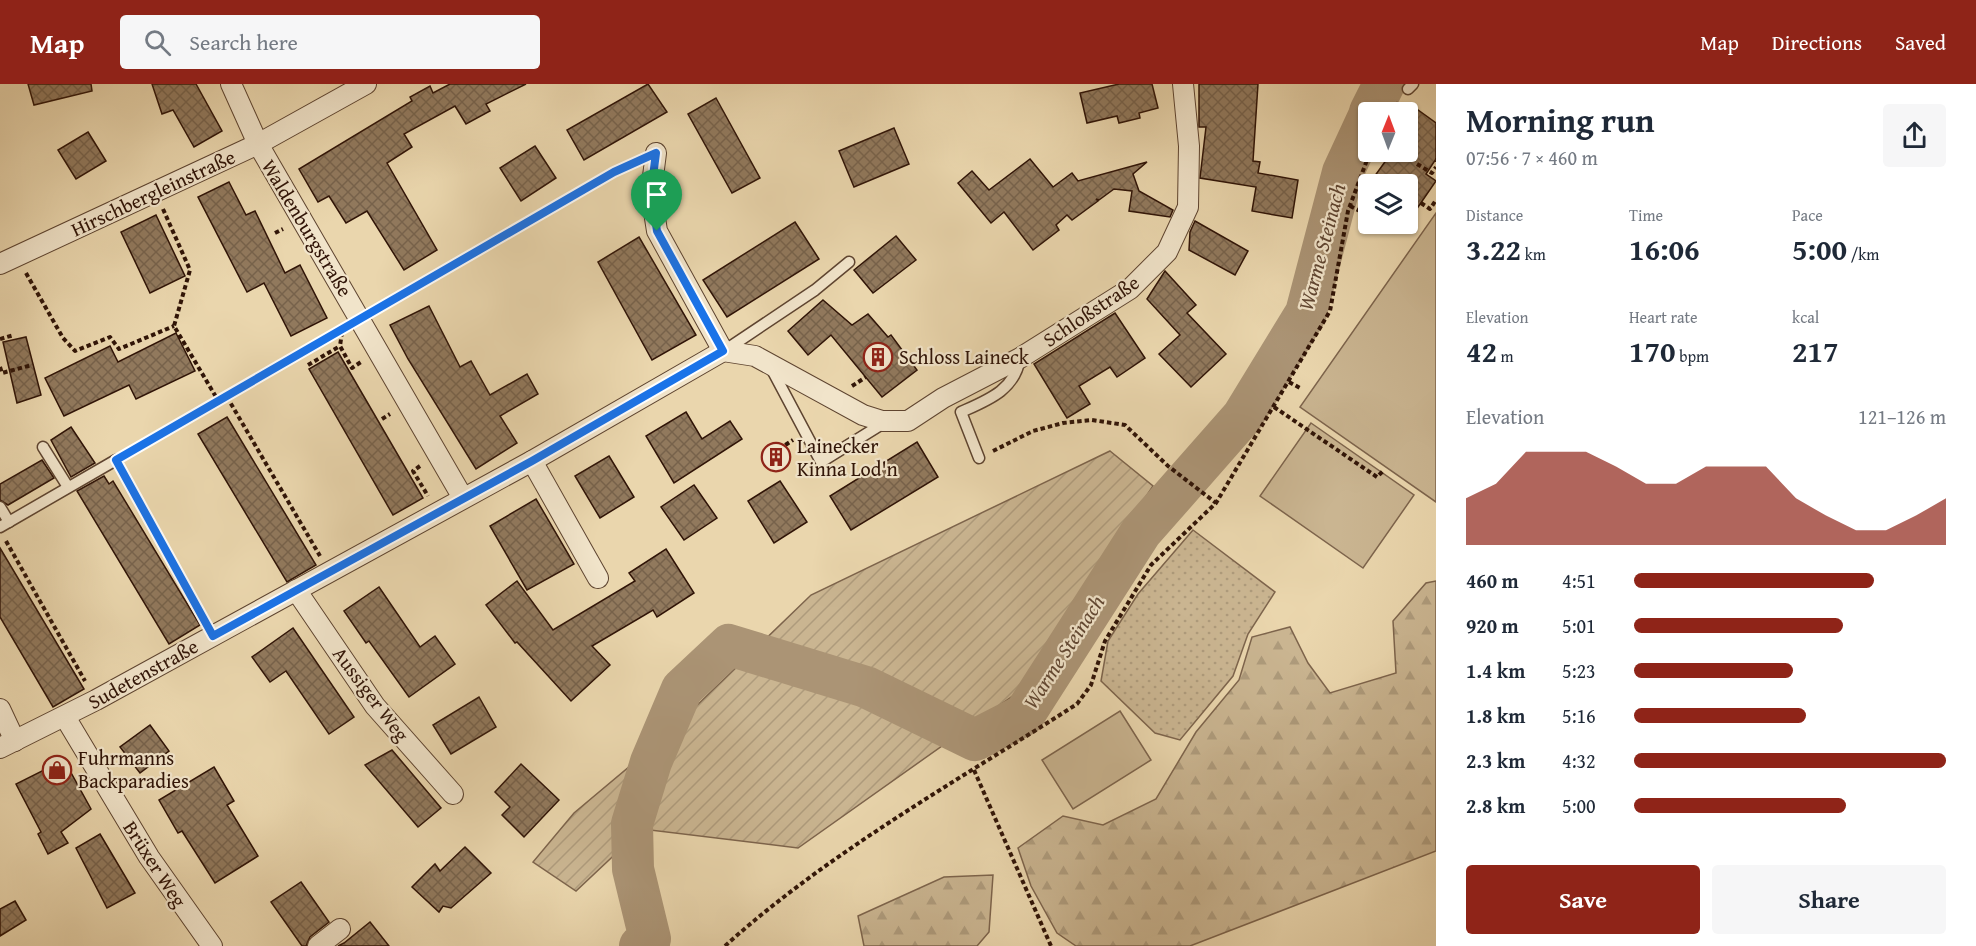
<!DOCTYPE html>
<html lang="en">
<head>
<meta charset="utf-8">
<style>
	body { margin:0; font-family:"Gentium Book Plus",serif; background:#f6f6f7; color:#1f2937; height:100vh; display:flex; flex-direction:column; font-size:22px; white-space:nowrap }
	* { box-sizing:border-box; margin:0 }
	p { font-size:20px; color:#747a83 }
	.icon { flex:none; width:33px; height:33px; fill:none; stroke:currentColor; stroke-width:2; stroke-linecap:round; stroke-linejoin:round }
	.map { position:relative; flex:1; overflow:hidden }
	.panel { display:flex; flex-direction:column; background:#fff; width:540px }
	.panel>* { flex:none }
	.needle { width:39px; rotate:1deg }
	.buttons { position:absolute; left:1358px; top:18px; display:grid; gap:12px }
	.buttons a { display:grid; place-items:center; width:60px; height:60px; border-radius:6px; background:#fff; box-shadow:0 2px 4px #0004; font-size:30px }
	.pin { position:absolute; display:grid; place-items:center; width:51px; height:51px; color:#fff; margin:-62px -26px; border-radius:50% 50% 50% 0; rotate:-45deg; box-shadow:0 0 6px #0007 }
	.pin .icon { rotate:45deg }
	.round { display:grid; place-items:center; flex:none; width:63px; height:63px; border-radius:6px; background:#f6f6f7 }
	.overview { display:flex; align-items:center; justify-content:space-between; height:102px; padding:0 30px }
	h1 { font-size:33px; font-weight:600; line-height:45px }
	.stats { display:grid; grid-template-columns:repeat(3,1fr); gap:9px; height:102px; padding:6px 30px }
	.stats div { display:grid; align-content:center }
	.stats b { font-size:30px; font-weight:600 }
	.stats small { font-size:16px; font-weight:400 }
	.stats p { font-size:16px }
	.chart { height:168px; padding:12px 30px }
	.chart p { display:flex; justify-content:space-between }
	.chart svg { width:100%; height:108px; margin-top:6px; fill:#8f2418; opacity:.7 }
	.cta { display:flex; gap:12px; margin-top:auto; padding:12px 30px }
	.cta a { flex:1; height:69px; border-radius:6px; background:#8f2418; color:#fff; font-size:24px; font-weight:600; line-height:69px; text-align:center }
	.cta a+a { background:#f6f6f7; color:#1f2937 }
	ul { padding:0 30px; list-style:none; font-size:20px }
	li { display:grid; grid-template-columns:96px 72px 1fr; align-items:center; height:45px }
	li i { height:15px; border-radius:8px; background:#8f2418 }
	header { display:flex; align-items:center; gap:36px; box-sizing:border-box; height:84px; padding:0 30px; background:#8f2418; color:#fff }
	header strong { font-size:28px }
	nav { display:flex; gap:33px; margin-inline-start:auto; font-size:21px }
	.search { width:420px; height:54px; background:#f6f6f7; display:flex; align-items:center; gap:15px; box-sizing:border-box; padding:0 21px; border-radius:6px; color:#747a83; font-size:22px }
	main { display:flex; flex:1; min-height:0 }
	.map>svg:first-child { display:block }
</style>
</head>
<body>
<header>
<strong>Map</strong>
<div class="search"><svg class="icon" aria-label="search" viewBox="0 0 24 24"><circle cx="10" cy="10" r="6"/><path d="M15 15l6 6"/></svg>Search here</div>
<nav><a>Map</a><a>Directions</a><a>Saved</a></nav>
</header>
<main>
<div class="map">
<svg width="1436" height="862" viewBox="0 0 1436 862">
	<defs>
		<pattern id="forest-firs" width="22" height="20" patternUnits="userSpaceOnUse" patternTransform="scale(1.5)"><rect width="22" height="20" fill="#cab591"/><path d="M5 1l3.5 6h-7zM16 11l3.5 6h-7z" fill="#ae9b7c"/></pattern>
		<pattern id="park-dots" width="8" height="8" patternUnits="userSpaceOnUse" patternTransform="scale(1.5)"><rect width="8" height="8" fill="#cab591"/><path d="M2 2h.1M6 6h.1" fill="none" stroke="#ae9b7c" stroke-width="1.8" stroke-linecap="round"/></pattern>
		<pattern id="garden-furrows" width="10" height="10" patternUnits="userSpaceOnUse" patternTransform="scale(1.5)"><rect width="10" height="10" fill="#cab591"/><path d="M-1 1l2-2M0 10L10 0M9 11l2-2" fill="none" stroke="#ae9b7c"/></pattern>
		<pattern id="building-cross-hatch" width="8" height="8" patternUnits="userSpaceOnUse" patternTransform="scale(1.5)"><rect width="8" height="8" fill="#91795d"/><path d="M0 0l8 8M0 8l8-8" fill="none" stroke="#77624b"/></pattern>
	</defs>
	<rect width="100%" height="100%" fill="#ead6ad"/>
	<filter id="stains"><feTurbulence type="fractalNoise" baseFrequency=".00333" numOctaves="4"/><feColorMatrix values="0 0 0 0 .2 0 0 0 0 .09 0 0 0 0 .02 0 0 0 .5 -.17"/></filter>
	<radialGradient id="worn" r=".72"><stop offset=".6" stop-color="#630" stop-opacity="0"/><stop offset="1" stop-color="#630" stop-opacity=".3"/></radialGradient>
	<g fill="#cab591" stroke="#7d644c" stroke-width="1.5">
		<path d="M1436,129V418L1300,323Z"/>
		<path d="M1311,339L1414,411L1363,484L1260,412Z"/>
		<path d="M1120,627L1151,676L1073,725L1042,676Z"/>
	</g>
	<g fill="url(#forest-firs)" stroke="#7d644c" stroke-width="1.5">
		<path d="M1436,497V767L1190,862H1076L1057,849L1031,802L1018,764L1063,732L1103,741L1156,715L1196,648L1239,596L1252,553L1290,543L1308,579L1330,609L1396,589L1393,537L1426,499Z"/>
		<path d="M993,791L989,848L977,862H864L858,832L944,793Z"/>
	</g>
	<path fill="url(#park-dots)" stroke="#7d644c" stroke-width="1.5" d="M1193,446L1275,508L1248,550L1233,592L1180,656L1155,649L1101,597L1108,557L1138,510Z"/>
	<path fill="url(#garden-furrows)" stroke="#7d644c" stroke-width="1.5" d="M1110,367L1153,402L1014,611L798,764L642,745L576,807L533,778L574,729L661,656L811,511Z"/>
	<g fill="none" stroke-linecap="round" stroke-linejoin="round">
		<g stroke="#ab9475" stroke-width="42">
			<path d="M1370,28L1384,0"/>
			<path d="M640,862L650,855L633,785L632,740L651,678L682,605L729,561L866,603L975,656L1024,631L1141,448L1243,332L1306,229L1343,88L1368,34"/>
		</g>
	</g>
	<g fill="url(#building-cross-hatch)" stroke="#301407" stroke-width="1.5">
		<path d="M28,0H91L92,7L34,21Z"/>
		<path d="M152,0H196L222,47L194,63L173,26L162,30Z"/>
		<path d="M450,0H526L486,20L490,27L466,40L455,22L404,50L412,63L387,79L437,166L404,186L367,127L346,139L329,112L318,118L299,85L412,17L410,13L430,2L433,9Z"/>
		<path d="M648,0L667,28L584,76L567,46Z"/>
		<path d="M1119,0H1152L1158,24L1139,29L1140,34L1119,39L1117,32L1087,39L1080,9Z"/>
		<path d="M1199,0H1258L1253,77L1260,78L1258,89L1298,96L1292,134L1252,127L1256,103L1200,94L1206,43H1199Z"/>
		<path d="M716,14L760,94L732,109L688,30Z"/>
		<path d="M1414,23L1436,39V75L1426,90L1436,97L1407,139V100H1369L1392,68H1407V33Z"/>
		<path d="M894,44L909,80L854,103L839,67Z"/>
		<path d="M88,48L106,77L76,95L58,66Z"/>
		<path d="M535,62L556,94L521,117L500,84Z"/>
		<path d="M1030,75L1053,103L1072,89L1078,97L1147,78L1133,90L1139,107L1173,126L1170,133L1129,127L1132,107L1114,105L1099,116L1096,115L1098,117L1072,136L1067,131L1056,141L1059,146L1033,166L1004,128L991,139L958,99L972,87L989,106Z"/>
		<path d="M229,98L246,131L255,127L285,189L300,181L327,234L291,252L264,199L247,208L198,113Z"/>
		<path d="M156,131L185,192L150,209L121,148Z"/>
		<path d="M1195,137L1248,167L1235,191L1189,166L1190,148Z"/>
		<path d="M795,138L819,175L727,233L703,196Z"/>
		<path d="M896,152L916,176L873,209L854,186Z"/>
		<path d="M639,153L696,251L652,276L598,178Z"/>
		<path d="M1165,187L1196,221L1187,229L1226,270L1191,303L1159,270L1180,251L1147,215Z"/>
		<path d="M823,216L852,241L868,230L888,253L891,251L917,286L882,313L831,251L808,271L788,247Z"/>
		<path d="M429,222L460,283L471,277L490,311L527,290L538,310L500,332L517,359L476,385L408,275L390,241Z"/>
		<path d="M1115,229L1145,274L1117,293L1110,283L1079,302L1090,320L1067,334L1034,280Z"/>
		<path d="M176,249L195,287L136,315L129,301L64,332L45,294L110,262L118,278Z"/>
		<path d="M26,253L41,311L17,319L3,258Z"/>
		<path d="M338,268L423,414L393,431L309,285Z"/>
		<path d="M686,328L702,355L730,337L742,355L674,399L646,352Z"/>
		<path d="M227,333L316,481L287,498L198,350Z"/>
		<path d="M71,343L95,379L71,393L51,356Z"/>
		<path d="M917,358L938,393L851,446L830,412Z"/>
		<path d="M609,372L634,413L600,434L575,392Z"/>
		<path d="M42,376L54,394L8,421L0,416V400Z"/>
		<path d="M104,392L109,400L113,397L200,541L169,560L77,407Z"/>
		<path d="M780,397L807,438L774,459L748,417Z"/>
		<path d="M694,401L717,434L684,456L661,423Z"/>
		<path d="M536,415L574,480L527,506L490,442Z"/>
		<path d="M0,464L84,605L53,623L0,533Z"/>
		<path d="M666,465L694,509L657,533L653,526L592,562L610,581L571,617L517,558L515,559L486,521L517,497L553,546L635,497L629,489Z"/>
		<path d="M379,503L420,563L435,552L455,580L409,613L369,557L366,559L344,527Z"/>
		<path d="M293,544L354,633L329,650L286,587L270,598L252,573Z"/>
		<path d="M479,613L496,643L451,670L433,641Z"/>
		<path d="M150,641L169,667L140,689L120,663Z"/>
		<path d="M392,666L441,724L418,743L365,681Z"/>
		<path d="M64,676L91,725L61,748L68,759L48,770L38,750L41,748L16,700Z"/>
		<path d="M521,680L559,716L524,753L502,731L510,723L495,708Z"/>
		<path d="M214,683L234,717L227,721L258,772L215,799L182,747L178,749L159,716Z"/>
		<path d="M100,750L135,809L107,824L76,764Z"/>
		<path d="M465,763L491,789L451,824L443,822L439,828L412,803L435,780L440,787Z"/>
		<path d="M301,798L329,838L310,853L306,862H302L271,818Z"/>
		<path d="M15,817L26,836L0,852V825Z"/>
		<path d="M370,838L389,862H338L344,859Z"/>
	</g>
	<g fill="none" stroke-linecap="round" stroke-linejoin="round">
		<g stroke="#5e4430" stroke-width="13">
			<g id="service">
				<path d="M1408,5L1413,0"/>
				<path d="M724,267L815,206L849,178"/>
				<path d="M770,282L821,378L887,337"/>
				<path d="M43,363L68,403"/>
				<path d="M979,374L961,328C988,316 1015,306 1020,274"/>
				<path d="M0,423L9,438"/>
				<path d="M0,443L116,376"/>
			</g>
		</g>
		<g stroke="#5e4430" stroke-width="22">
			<g id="minor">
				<path d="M231,0L258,60L463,414"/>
				<path d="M656,69L651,108L657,147L723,267"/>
				<path d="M0,180L258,60L366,0"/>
				<path d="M723,267L755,272L863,331L882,337H908L943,314L1020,274L1130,205L1167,168L1188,123L1189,62L1183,0"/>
				<path d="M532,377L598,494"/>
				<path d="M296,506L375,622L453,710"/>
				<path d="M0,625L15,657"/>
				<path d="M65,633L149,773L212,862"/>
				<path d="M0,664L96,616L532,377L723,267"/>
				<path d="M318,862L340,845"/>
			</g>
		</g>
		<g stroke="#301407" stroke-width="4" stroke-dasharray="4.5 3" stroke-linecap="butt">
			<path d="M1391,28L1399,18"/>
			<path d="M1397,68L1403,71"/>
			<path d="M1435,76H1436"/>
			<path d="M1417,80L1432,89L1436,83"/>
			<path d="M1421,119L1430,125L1436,116"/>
			<path d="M1350,122L1362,128"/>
			<path d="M163,125L190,186L174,242L219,318"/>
			<path d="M275,149L283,145"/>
			<path d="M26,189L63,254L75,267L110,253L119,265L174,242"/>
			<path d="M377,227L613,88L633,79"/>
			<path d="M342,248L340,262L352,284L361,278"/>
			<path d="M0,255L14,251"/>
			<path d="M308,281L340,262"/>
			<path d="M0,283L2,289L32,281"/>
			<path d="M1289,298L1300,304"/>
			<path d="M852,302L866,293"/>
			<path d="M227,313L320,472"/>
			<path d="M1274,323L1377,393L1384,386"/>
			<path d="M382,335L390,330"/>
			<path d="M779,365L793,356"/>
			<path d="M993,367L1033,347L1063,339L1092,336L1125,341L1168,382L1216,419"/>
			<path d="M130,368L342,247"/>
			<path d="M420,382L413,387L428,412"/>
			<path d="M123,390L204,535"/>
			<path d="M6,457L85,597"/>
			<path d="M974,686L1051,862"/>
			<path d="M725,862C829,768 959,696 1077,620L1091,601L1105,557L1151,481L1216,419L1330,227L1348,127L1370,68"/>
		</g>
		<use href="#service" stroke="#f1e4ca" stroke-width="10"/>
		<use href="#minor" stroke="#f1e4ca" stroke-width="20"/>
	</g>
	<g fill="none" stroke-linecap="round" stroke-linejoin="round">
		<g stroke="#fff" stroke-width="12">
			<path id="route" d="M656,69L651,108L657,147L723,267L532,377L213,552L116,376L614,88Z"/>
		</g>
		<use href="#route" stroke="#1a73e8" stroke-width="8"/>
	</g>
	<defs>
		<g id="building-ring" transform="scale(1.5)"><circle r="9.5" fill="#f1e4ca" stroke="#8f2418" stroke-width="1.5"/><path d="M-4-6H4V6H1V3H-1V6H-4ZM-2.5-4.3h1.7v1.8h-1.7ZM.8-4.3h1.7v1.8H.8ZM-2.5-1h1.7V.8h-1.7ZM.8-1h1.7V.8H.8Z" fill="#8f2418"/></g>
		<g id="shop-ring" transform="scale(1.5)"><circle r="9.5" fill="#f1e4ca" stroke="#8f2418" stroke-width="1.5"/><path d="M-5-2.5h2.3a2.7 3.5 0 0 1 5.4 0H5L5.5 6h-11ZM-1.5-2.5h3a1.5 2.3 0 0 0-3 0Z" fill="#8f2418"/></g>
	</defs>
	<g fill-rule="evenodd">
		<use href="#building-ring" x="878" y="273"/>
		<use href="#building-ring" x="776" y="373"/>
		<use href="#shop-ring" x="57" y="686"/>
	</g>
	<g text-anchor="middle" stroke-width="4.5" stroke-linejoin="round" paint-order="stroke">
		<g font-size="20" fill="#301407" stroke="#f1e4ca">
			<text transform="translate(153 109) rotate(-25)" y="7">Hirschbergleinstraße</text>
			<text transform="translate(307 144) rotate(59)" y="7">Waldenburgstraße</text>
			<text transform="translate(1091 227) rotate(-34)" y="7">Schloßstraße</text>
			<text transform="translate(143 590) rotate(-29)" y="7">Sudetenstraße</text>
			<text transform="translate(371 610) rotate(53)" y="7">Aussiger Weg</text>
			<text transform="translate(155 780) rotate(57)" y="7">Brüxer Weg</text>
		</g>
		<g font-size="20" fill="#301407" stroke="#f1e4ca" text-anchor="start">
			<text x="899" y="280">Schloss Laineck</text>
			<text x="797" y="369">Lainecker<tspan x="797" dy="23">Kinna Lod'n</tspan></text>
			<text x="78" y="681">Fuhrmanns<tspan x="78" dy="23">Backparadies</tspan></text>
		</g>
		<g font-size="21" font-style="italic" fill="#614733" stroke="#f1e4ca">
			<text transform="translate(1322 163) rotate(-75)" y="7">Warme Steinach</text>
			<text transform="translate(1064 568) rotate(-57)" y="7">Warme Steinach</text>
		</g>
	</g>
	<rect width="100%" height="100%" filter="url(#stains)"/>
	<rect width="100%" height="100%" fill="url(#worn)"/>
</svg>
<div class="buttons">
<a><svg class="needle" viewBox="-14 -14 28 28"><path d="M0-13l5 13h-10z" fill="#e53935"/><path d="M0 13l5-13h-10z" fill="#747a83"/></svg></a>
<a><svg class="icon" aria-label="layers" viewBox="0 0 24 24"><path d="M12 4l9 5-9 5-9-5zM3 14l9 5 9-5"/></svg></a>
</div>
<div class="pin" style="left:657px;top:147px;background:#1e9e55"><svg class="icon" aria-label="arrive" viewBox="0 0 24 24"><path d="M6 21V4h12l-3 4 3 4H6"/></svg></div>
</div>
<section class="panel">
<div class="overview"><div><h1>Morning run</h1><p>07:56 · 7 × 460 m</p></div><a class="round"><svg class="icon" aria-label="share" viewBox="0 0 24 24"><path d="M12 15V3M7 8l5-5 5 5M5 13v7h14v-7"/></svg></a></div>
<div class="stats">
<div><p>Distance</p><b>3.22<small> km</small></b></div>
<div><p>Time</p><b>16:06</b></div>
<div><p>Pace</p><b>5:00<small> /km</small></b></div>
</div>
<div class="stats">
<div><p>Elevation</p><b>42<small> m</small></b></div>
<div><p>Heart rate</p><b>170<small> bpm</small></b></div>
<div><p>kcal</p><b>217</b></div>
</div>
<div class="chart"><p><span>Elevation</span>121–126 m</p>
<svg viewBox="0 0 160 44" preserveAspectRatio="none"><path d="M0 44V25L10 19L20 6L30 6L40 6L50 12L60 19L70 19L80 12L90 12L100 12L110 25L120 32L130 38L140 38L150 32L160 25V44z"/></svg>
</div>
<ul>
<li><b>460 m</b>4:51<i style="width:77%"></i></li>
<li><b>920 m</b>5:01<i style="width:67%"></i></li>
<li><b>1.4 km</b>5:23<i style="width:51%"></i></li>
<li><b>1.8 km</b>5:16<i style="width:55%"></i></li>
<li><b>2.3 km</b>4:32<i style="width:100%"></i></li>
<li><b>2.8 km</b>5:00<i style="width:68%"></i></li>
</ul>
<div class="cta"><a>Save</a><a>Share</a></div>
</section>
</main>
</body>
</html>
